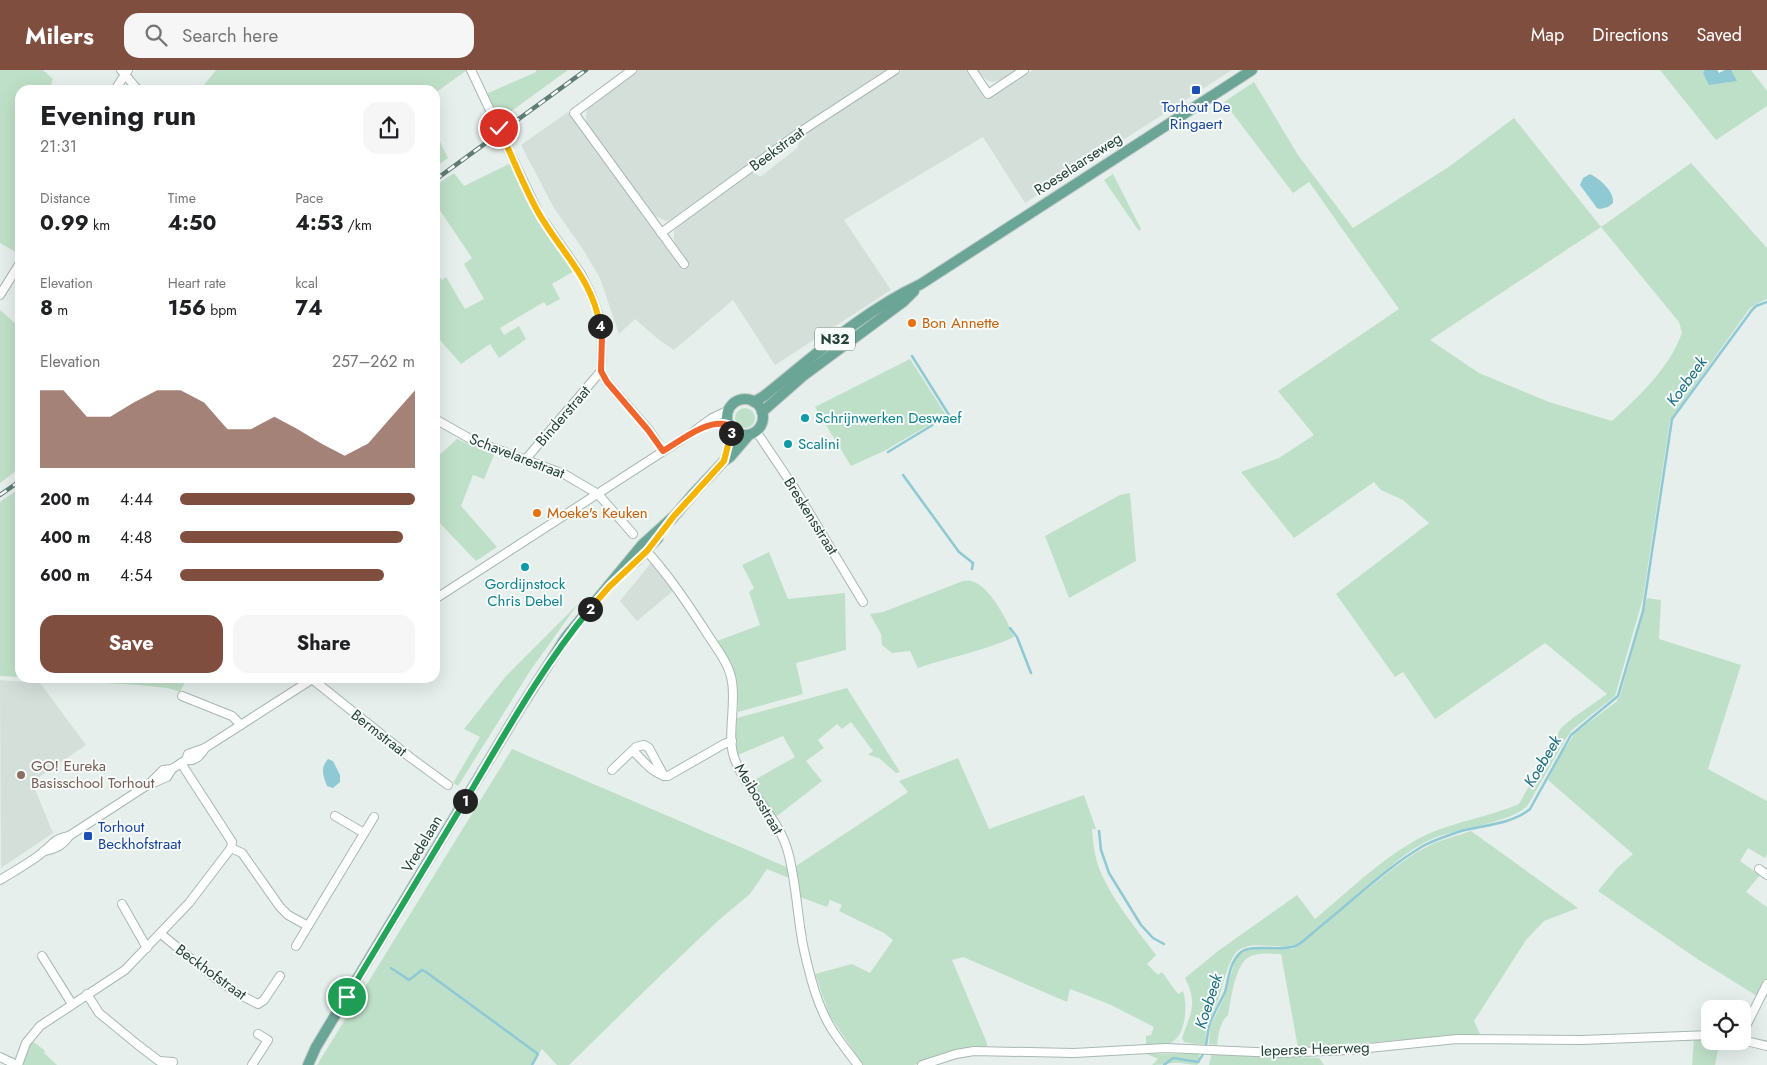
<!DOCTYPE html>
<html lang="en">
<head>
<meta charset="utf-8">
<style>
	body { margin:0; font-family:Jost,sans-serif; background:#f6f6f6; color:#202124; height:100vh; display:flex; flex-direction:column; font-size:19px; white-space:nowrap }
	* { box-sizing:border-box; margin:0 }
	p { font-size:16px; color:#757577 }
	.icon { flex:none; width:28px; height:28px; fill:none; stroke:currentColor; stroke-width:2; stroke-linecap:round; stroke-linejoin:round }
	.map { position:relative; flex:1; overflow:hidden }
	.side { position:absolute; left:15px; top:15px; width:425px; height:598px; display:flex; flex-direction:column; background:#fff; border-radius:15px; box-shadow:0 5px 20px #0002 }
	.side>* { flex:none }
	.fabs { position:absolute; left:1701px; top:930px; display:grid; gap:10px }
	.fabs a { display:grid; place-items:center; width:50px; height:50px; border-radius:10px; background:#fff; box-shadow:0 5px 20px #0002; font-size:25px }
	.pin { position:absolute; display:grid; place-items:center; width:42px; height:42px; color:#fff; margin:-21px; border:2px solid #fff; border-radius:50%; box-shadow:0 1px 5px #0007 }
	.km { position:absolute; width:25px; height:25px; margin:-12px; border-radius:50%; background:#222; color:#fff; font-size:14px; line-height:25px; text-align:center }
	.round { display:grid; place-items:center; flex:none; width:52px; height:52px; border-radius:15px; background:#f6f6f6 }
	.summary { display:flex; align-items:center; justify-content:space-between; height:85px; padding:0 25px }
	h1 { font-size:28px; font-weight:700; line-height:38px }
	.stats { display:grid; grid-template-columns:repeat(3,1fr); gap:8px; height:85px; padding:5px 25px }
	.stats div { display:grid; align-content:center }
	.stats b { font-size:21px; font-weight:700 }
	.stats small { font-size:14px; font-weight:400 }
	.stats p { font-size:14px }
	.chart { height:140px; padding:10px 25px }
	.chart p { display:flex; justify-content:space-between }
	.chart svg { width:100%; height:90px; margin-top:5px; fill:#7f4e3f; opacity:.7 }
	.action { display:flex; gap:10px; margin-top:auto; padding:10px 25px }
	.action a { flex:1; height:58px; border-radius:15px; background:#7f4e3f; color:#fff; font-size:20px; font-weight:700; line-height:58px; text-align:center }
	.action a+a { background:#f6f6f6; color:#202124 }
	ul { padding:0 25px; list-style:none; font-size:16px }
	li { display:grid; grid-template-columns:80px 60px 1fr; align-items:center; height:38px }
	li i { height:12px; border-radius:6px; background:#7f4e3f }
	header { display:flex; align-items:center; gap:30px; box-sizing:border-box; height:70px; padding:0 25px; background:#7f4e3f; color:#fff }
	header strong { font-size:24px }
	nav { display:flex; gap:28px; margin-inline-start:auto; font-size:18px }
	.search { width:350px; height:45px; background:#f6f6f6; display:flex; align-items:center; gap:12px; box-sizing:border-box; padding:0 18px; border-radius:15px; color:#757577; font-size:19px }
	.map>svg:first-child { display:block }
</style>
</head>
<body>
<header>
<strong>Milers</strong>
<div class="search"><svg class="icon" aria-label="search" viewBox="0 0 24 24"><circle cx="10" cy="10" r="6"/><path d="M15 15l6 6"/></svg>Search here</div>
<nav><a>Map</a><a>Directions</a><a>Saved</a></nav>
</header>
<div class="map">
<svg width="1767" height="995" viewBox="0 0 1767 995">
	<rect width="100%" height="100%" fill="#e6efeb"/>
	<g fill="#d4dfda">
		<path d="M637,0H888L796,59L672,149L666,151L653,145L587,55L586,48L587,40L592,33Z"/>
		<path d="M902,0H966L986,30L1033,0H1232L1025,133L983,67L844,150L891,220L775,295L733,230L674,280L658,269L635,249L619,264L600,208L584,181L554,138L521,75L568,42L682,200L689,195L676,176L674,170V161L678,156L753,102L760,107L797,78L801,67Z"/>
		<path d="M976,0H1016L1000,10L993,12L987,10Z"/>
		<path d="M651,493L673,521L637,551L620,531Z"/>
		<path d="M0,610L40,613L86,675L32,712L53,763L1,798Z"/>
	</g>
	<g fill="#bfe0c8" fill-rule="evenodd">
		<path d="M0,0H43L53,9L49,20H20L19,184L0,173Z"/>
		<path d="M216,0H467L435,23V20H200Z"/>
		<path d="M536,0H568L499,50L486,24L536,2Z"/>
		<path d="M1660,0H1705L1703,3L1710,15L1718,13H1727L1731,0H1751L1767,21V36L1716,70Z"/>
		<path d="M1254,12L1298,85L1353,158L1450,96L1514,48L1601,157L1691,93L1767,178V229L1758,233L1750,238L1670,350L1643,528L1615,626L1572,660L1565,670L1528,735C1512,753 1457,758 1432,769C1407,780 1388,799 1368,816C1353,830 1337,842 1321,854C1313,860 1303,872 1293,875C1276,880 1248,868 1235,884C1226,896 1222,920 1217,934C1213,943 1207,953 1206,962C1205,966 1206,970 1206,974H1195L1184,972L1182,968C1191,942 1198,934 1185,908L1218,881L1297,825L1315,849C1349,821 1388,782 1428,764C1457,751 1489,747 1519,734L1561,658L1574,647L1607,624L1545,573L1435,649L1403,602L1395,607L1336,524L1429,453L1403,430L1381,420L1374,412L1294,468L1241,402L1279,388L1314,365L1278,321L1399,239L1309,112L1293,123L1224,32ZM1601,157L1679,252L1682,263C1668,300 1640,325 1612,351L1549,332L1479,303L1430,270Z"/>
		<path d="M435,62L448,88L435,97Z"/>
		<path d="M511,93L519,114L539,150L574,201L552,214L560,229L547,236L544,232L500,258L504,265L519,256L526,269L499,288L490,274L461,294L440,270L435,274V201L442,210L446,207L465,239L484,229L464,194L472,188L435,133V116L454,103L464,116Z"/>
		<path d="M1113,104L1141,159L1139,161L1104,110Z"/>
		<path d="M0,240L15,253L18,249L20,251V398L0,413Z"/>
		<path d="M910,289L946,345L884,381L851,396L815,337Z"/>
		<circle cx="745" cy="348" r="10"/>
		<path d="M457,369L494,385L484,409L473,405L461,436L497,477L476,491L435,448V389Z"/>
		<path d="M20,418V607L0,606V432Z"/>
		<path d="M1130,423L1136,491L1069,528L1045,466L1120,425Z"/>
		<path d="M769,482L788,529L845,523L846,580L796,593L803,624L738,642C739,607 736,600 717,571L760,555L749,522L754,518L742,495Z"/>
		<path d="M963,511C966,511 969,510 971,511C989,514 1008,552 1014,567C984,581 950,587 918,598L910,581L892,583L882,575L881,564L870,544L883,542Z"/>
		<path d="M1647,528L1661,530L1659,569L1741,595L1708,699L1767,731V784L1765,788L1748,778L1740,791L1760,805L1746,822L1767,837V908L1757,926L1699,890L1598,821L1617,798L1633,784L1548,710L1558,689L1575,663L1616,632L1620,626Z"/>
		<path d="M578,534L530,601L458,716L453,713L480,667L464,659L506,606Z"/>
		<path d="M23,608H187L180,622L168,618L139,615Z"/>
		<path d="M847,618L900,702L896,703L879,688L868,685L873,681L851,652L842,659L837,654L818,670L824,678L806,691L822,711L777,746L773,744L751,712L795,687L783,666L738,685L735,675L737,648Z"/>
		<path d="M512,679L789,798L791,809L767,799L750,824L720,849L660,906L569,995H557L542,979L532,995H317Z"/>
		<path d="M958,688L989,759L1084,725L1096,759H1092C1093,774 1095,791 1102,805C1114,832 1138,861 1156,885L1147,894L1158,905L1162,902L1178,924L1183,921C1188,935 1186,967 1170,973C1164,976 1153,975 1146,975V966L1151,965L1154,957L1109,934L1070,919L1067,932L963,887L952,890L987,973V978L960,980L914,995H863L830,946L815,904L852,894L870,903L893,870L884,863L839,841L842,835L830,830L827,837L800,827L796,796L908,722L899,711Z"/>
		<path d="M1471,761L1578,838L1544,851L1526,870L1474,951L1480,964L1298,978L1281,884C1271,884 1258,882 1249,887C1235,894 1231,930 1228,945C1219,953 1219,964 1217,975L1209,974L1210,957L1223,930L1235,891L1240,884L1245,880L1251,879H1293L1394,798L1417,782L1434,773Z"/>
		<path d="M1694,969L1720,971L1715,995H1692Z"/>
		<path d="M32,972L35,973L45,981L44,983L57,995H21L29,974Z"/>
		<path d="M1212,983L1319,988L1324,995H1209Z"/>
		<path d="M1147,984H1199L1200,992L1197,995C1189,995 1179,992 1172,993C1165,994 1160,995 1152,995L1158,989Z"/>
	</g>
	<g fill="#8ec9d4">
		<path d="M1705,0H1717L1719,3L1725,0H1731L1737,11L1709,15L1703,3Z"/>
		<path d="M1590,104C1600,109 1614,121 1613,133L1608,137L1600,139L1597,138L1580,115L1583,108Z"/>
		<path d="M328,689L333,691L340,705V712L333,718L327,716C323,706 320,698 328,689Z"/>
	</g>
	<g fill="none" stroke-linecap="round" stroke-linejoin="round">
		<g stroke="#8ec9d4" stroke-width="2.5">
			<path d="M888,382L949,345L912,286"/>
			<path d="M903,405L959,482L973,493L972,499"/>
			<path d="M1010,558L1017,567L1031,603"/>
			<path d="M1099,761L1101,780L1109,803L1141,855L1153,868L1164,874"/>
			<path d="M391,898L409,910L422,900L426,902L538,984L532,995"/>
			<path d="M1164,995L1173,988L1198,992C1208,979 1206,970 1209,956C1213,944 1220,933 1225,922C1229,908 1229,894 1240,883C1250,873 1280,882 1295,876C1303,873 1314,861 1322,855C1355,829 1386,798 1423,776C1434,770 1447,766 1458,762C1481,755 1511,755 1530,739L1571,665L1618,626L1643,541L1672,349L1752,240L1756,236L1767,232"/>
		</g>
		<g stroke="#a8b8b2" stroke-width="10">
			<g id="minor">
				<path d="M121,0L138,20"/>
				<path d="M471,0L539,144L581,204L591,224L598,244L602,266L601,301L607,312L649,360L663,381"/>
				<path d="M632,0L574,43L684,194"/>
				<path d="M972,0L988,24L1024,0"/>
				<path d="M115,20L128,0"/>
				<path d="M661,163L800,62L895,0"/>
				<path d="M0,225L20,193"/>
				<path d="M435,349L474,371L564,404L598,424L633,464"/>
				<path d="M707,356L714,353L727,355"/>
				<path d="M756,361L795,419L863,532"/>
				<path d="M525,390L601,301"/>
				<path d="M643,477C668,504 688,534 708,565C717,579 730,595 732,612C736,635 727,667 734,687C746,722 779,747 788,782C797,815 797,848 804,880C810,906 817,935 831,958C839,971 849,983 858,995"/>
				<path d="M435,529L693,362L712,348L727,341"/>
				<path d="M312,609L411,688L448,715"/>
				<path d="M182,626L232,646L241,655"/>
				<path d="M633,681C643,690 650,701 664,706"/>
				<path d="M186,690C195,692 201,685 205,678"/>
				<path d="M612,700L636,677L644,675L649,678L664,706H668L724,674L732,671"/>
				<path d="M153,713L167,707L172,699"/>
				<path d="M335,746L364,763"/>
				<path d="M231,778L242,783L280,837L288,845L308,856L374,747"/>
				<path d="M44,781C56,779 63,775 69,766"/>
				<path d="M1759,799L1767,805"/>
				<path d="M0,810C14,801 30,793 43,782C54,773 54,769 69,766L149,714L163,700L172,699L186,690L188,684L205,678L314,608"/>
				<path d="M122,834L147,878"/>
				<path d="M161,864C192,889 222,917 258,934L264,930L280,906"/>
				<path d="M296,876L308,856"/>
				<path d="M42,886L72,934"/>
				<path d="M87,924L99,943L138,975L159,991L173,992"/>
				<path d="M1742,969L1744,960L1767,914"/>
				<path d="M1742,970L1767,976"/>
				<path d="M0,987L17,995"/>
				<path d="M18,995L26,973L40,956L125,900L189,833L231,778L232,772L181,693"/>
				<path d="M252,995L268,970L258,964"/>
				<path d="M922,995L956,984L974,981L1074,983L1166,978L1277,983L1349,980L1457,969L1582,970L1710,965"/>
			</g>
		</g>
		<g stroke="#c2cac8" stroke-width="12">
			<g id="major">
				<circle cx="745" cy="347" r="18"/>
				<path d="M754,332L764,326C814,286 863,241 921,214L1252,0"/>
				<path d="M762,342L803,306L903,232L914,221"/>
				<path d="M725,390L730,374L732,361"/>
				<path d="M671,450L693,424L724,391L730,387L748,366"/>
				<path d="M635,492L658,468"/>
				<path d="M308,995L316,977L521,637L566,567L642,475L674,446"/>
			</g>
		</g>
		<use href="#minor" stroke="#fff" stroke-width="8"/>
		<use href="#major" stroke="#6aa596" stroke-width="10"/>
		<g stroke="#5f7d75" stroke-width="4.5">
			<g id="rail">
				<path d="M435,110L586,0"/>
				<path d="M0,425L20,411"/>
			</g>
		</g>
		<use href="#rail" stroke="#f7fbf9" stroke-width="2.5" stroke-dasharray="8" stroke-linecap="butt"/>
	</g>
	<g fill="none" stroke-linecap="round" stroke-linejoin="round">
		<g stroke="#fff" stroke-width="10">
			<path id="split-1" d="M347,927L465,731"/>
		</g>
		<g stroke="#fff" stroke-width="10">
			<path id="split-2" d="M465,731C504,666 541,598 590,539"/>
		</g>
		<g stroke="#fff" stroke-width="10">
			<path id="split-3" d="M590,539L609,517L647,481L674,446L724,391L731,363"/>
		</g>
		<g stroke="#fff" stroke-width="10">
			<path id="split-4" d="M600,256L602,266L601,301L607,312L648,360L663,381C680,371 708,348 728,355L732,361L731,363"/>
		</g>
		<g stroke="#fff" stroke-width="10">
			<path id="split-5" d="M499,58C512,86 523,115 538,142C560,181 593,209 600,256"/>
		</g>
		<use href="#split-1" stroke="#22a559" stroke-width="6"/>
		<use href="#split-2" stroke="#22a559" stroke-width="6"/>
		<use href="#split-3" stroke="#f5b400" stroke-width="6"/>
		<use href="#split-4" stroke="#f0652b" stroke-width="6"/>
		<use href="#split-5" stroke="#f5b400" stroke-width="6"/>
	</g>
	<g fill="#1a4fb4" stroke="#f7fbf9" stroke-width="2">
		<rect x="1191" y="15" width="10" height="10" rx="2.5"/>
		<rect x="83" y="761" width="10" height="10" rx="2.5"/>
	</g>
	<g fill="#e8710a" stroke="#f7fbf9" stroke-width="2">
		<circle cx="912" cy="253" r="5"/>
		<circle cx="537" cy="443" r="5"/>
	</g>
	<g fill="#0f9aa8" stroke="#f7fbf9" stroke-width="2">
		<circle cx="805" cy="348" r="5"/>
		<circle cx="788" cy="374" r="5"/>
		<circle cx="525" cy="497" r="5"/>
	</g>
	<circle fill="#8d6e63" stroke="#f7fbf9" stroke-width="2" cx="21" cy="705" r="5"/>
	<g text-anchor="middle" stroke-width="4" stroke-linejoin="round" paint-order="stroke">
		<rect fill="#f7fbf9" stroke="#637a73" stroke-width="1" x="815" y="257.5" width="40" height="23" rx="4"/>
		<g font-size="14" font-weight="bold" fill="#24423a">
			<text x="835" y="274">N32</text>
		</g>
		<g font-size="15" fill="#164399" stroke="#f7fbf9">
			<text x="1196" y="42">Torhout De<tspan x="1196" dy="17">Ringaert</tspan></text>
			<text x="98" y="762" text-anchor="start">Torhout<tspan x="98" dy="17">Beckhofstraat</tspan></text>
		</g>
		<g font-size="15" fill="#24423a" stroke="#f7fbf9">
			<text transform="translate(777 79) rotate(-36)" y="5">Beekstraat</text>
			<text transform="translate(1078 94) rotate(-33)" y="5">Roeselaarseweg</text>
			<text transform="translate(563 346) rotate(-49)" y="5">Binderstraat</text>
			<text transform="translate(517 386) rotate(21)" y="5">Schavelarestraat</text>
			<text transform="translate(811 446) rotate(58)" y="5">Breskensstraat</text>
			<text transform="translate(379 663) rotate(38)" y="5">Bermstraat</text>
			<text transform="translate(759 729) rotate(59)" y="5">Meibosstraat</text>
			<text transform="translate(422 774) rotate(-59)" y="5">Vredelaan</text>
			<text transform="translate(211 902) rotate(36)" y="5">Beckhofstraat</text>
			<text transform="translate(1315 979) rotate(-2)" y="5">Ieperse Heerweg</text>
		</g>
		<g font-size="15" fill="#c56008" stroke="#f7fbf9" text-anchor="start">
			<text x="922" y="258">Bon Annette</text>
			<text x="547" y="448">Moeke's Keuken</text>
		</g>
		<g font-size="15" fill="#0d838f" stroke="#f7fbf9" text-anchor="start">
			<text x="815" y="353">Schrijnwerken Deswaef</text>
			<text x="798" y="379">Scalini</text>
			<text x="525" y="519" text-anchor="middle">Gordijnstock<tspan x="525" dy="17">Chris Debel</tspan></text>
		</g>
		<g font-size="15" fill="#785e54" stroke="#f7fbf9" text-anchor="start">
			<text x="31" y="701">GO! Eureka<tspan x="31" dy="17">Basisschool Torhout</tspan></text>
		</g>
		<g font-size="16" font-style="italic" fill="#1c6f80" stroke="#f7fbf9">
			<text transform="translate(1686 311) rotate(-54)" y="6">Koebeek</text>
			<text transform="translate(1542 691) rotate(-59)" y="6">Koebeek</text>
			<text transform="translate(1208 931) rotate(-72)" y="6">Koebeek</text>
		</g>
	</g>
</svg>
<div class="fabs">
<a><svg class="icon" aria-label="locate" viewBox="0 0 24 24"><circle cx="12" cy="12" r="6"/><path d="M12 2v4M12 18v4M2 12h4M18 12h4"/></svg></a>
</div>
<div class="pin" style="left:347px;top:927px;background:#1e9e55"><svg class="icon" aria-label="arrive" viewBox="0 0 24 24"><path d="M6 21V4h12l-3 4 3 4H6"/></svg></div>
<div class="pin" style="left:499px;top:58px;background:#d93025"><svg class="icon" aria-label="check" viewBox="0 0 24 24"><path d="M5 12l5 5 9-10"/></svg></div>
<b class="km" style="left:465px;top:731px">1</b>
<b class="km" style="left:590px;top:539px">2</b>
<b class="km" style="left:731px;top:363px">3</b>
<b class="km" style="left:600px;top:256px">4</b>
<section class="side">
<div class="summary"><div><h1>Evening run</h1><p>21:31</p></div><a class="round"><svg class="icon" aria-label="share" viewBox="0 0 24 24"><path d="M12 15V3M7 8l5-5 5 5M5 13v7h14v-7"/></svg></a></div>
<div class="stats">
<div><p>Distance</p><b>0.99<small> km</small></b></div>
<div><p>Time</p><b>4:50</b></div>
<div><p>Pace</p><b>4:53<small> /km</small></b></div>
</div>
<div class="stats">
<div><p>Elevation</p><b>8<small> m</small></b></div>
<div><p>Heart rate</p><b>156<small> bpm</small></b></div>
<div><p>kcal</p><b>74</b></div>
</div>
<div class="chart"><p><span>Elevation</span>257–262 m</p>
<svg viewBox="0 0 160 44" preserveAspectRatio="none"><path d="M0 44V6L10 6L20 19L30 19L40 12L50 6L60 6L70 12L80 25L90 25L100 19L110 25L120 32L130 38L140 32L150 19L160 6V44z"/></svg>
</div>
<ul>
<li><b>200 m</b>4:44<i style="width:100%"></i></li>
<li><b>400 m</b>4:48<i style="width:95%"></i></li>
<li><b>600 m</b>4:54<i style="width:87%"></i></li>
</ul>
<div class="action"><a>Save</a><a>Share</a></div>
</section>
</div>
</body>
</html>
